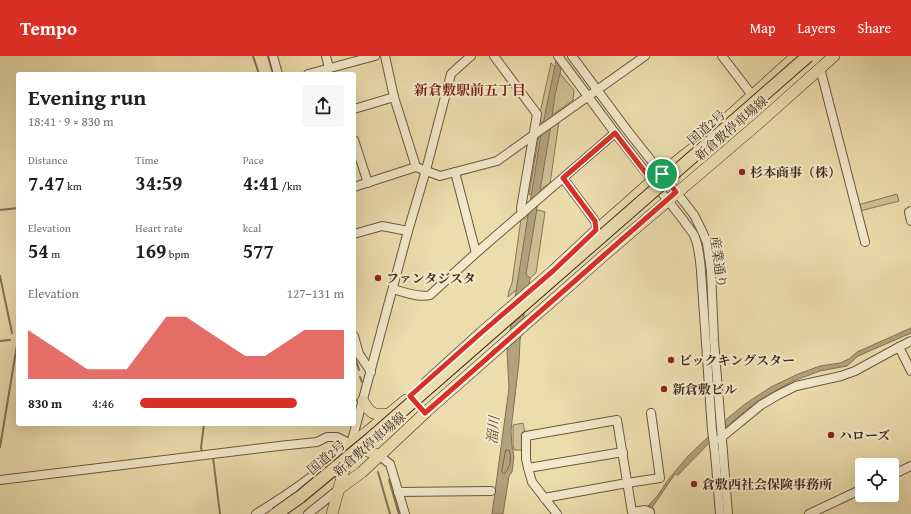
<!DOCTYPE html>
<html lang="en">
<head>
<meta charset="utf-8">
<style>
	body { margin:0; font-family:"Gentium Book Plus","Noto Serif JP",serif; background:#f6f6f6; color:#202124; height:100vh; display:flex; flex-direction:column; font-size:15px; white-space:nowrap }
	* { box-sizing:border-box; margin:0 }
	p { font-size:13px; color:#757577 }
	.icon { flex:none; width:22px; height:22px; fill:none; stroke:currentColor; stroke-width:2; stroke-linecap:round; stroke-linejoin:round }
	.map { position:relative; flex:1; overflow:hidden }
	.details { position:absolute; left:16px; top:16px; width:340px; height:354px; display:flex; flex-direction:column; background:#fff; border-radius:4px; box-shadow:0 4px 16px #0002 }
	.details>* { flex:none }
	.tools { position:absolute; left:855px; top:402px; display:grid; gap:8px }
	.tools a { display:grid; place-items:center; width:44px; height:44px; border-radius:4px; background:#fff; box-shadow:0 4px 16px #0002; font-size:20px }
	.pin { position:absolute; display:grid; place-items:center; width:34px; height:34px; color:#fff; margin:-17px; border:2px solid #fff; border-radius:50%; box-shadow:0 1px 4px #0007 }
	.round { display:grid; place-items:center; flex:none; width:42px; height:42px; border-radius:4px; background:#f6f6f6 }
	.overview { display:flex; align-items:center; justify-content:space-between; height:68px; padding:0 12px }
	h1 { font-size:22px; font-weight:700; line-height:30px }
	.stats { display:grid; grid-template-columns:repeat(3,1fr); gap:6px; height:68px; padding:4px 12px }
	.stats div { display:grid; align-content:center }
	.stats b { font-size:20px; font-weight:700 }
	.stats small { font-size:11px; font-weight:400 }
	.stats p { font-size:11px }
	.chart { height:112px; padding:8px 12px }
	.chart p { display:flex; justify-content:space-between }
	.chart svg { width:100%; height:72px; margin-top:4px; fill:#d93025; opacity:.7 }
	ul { padding:0 12px; list-style:none; font-size:13px }
	li { display:grid; grid-template-columns:64px 48px 1fr; align-items:center; height:30px }
	li i { height:10px; border-radius:5px; background:#d93025 }
	header { display:flex; align-items:center; gap:24px; box-sizing:border-box; height:56px; padding:0 20px; background:#d93025; color:#fff }
	header strong { font-size:19px }
	nav { display:flex; gap:22px; margin-inline-start:auto; font-size:14px }
	.map>svg:first-child { display:block }
</style>
</head>
<body>
<header>
<strong>Tempo</strong>
<nav><a>Map</a><a>Layers</a><a>Share</a></nav>
</header>
<div class="map">
<svg width="911" height="458" viewBox="0 0 911 458">
	<rect width="100%" height="100%" fill="#ecddad"/>
	<filter id="stains"><feTurbulence type="fractalNoise" baseFrequency=".005" numOctaves="4"/><feColorMatrix values="0 0 0 0 .2 0 0 0 0 .09 0 0 0 0 .02 0 0 0 .5 -.17"/></filter>
	<radialGradient id="worn" r=".72"><stop offset=".6" stop-color="#630" stop-opacity="0"/><stop offset="1" stop-color="#630" stop-opacity=".3"/></radialGradient>
	<g fill="#cebf95" stroke="#86765a">
		<path d="M551,7L574,34L573,44L541,67L540,57Z"/>
		<path d="M559,65L550,128C542,131 538,137 529,139L539,79Z"/>
		<path d="M897,138L899,145L860,155L858,149Z"/>
		<path d="M539,154L545,156L536,217L508,241L509,235L512,227L521,163H525L531,156Z"/>
		<path d="M523,367L525,377L523,378V394H514L513,388V369Z"/>
	</g>
	<g fill="#b1a17c" stroke="#837256">
		<path d="M557,0H564L555,39L550,75L526,218L530,222L520,285L519,306L511,374L512,390L514,401L512,416L509,420L503,458H492L509,332L507,296L516,235L541,78Z"/>
		<path d="M911,272V277L858,300L847,310L820,315L793,325L756,346L718,378L678,419L675,418L651,453L643,458L648,450L658,439L668,424L688,400L728,362L745,348L771,331L798,318L820,310L840,307L849,303L857,296Z"/>
	</g>
	<g fill="none" stroke-linecap="round" stroke-linejoin="round">
		<path stroke="#78664d" stroke-width="1" d="M506,394H509C512,402 510,413 504,418L502,416Z"/>
		<g stroke="#837256" stroke-width="2">
			<path d="M253,0L259,18"/>
			<path d="M268,0L273,18"/>
			<path d="M0,154L18,152"/>
			<path d="M0,220L12,277"/>
			<path d="M0,285L10,284"/>
			<path d="M354,298L359,314"/>
			<path d="M360,321L362,326"/>
			<path d="M354,337L356,345"/>
			<path d="M0,391L17,289"/>
			<path d="M202,396L201,392L204,368"/>
			<path d="M213,401L220,458"/>
			<path d="M378,416L390,458"/>
			<path d="M389,424L399,458"/>
		</g>
		<g stroke="#6a5842" stroke-width="10">
			<g id="minor">
				<path d="M273,0L278,18"/>
				<path d="M326,0L329,12"/>
				<path d="M385,0L394,41L416,111"/>
				<path d="M494,0L537,58L521,152L522,157"/>
				<path d="M558,0L615,77L684,165C687,170 691,174 694,179C699,190 700,203 701,215L712,374L715,397L720,458"/>
				<path d="M572,0L627,74L684,146L694,159L703,177L707,187L711,215L714,285L728,458"/>
				<path d="M722,0L752,39"/>
				<path d="M820,12L865,186"/>
				<path d="M308,18L375,0"/>
				<path d="M354,53L394,41"/>
				<path d="M354,84L368,127"/>
				<path d="M455,116L476,197"/>
				<path d="M563,122L595,165L597,174"/>
				<path d="M354,131L416,111L440,120L497,105L645,0"/>
				<path d="M911,155L909,156L911,165"/>
				<path d="M354,178L382,170L408,175"/>
				<path d="M393,233C404,236 419,242 430,239L476,197L615,77"/>
				<path d="M354,280L359,298L371,316"/>
				<path d="M899,291L911,285"/>
				<path d="M720,383L722,381L761,349L778,339L796,330L841,320L855,315L899,291L911,315"/>
				<path d="M380,400L390,408L405,458"/>
				<path d="M528,412L526,403V380L617,364L632,456L645,454L650,456V458"/>
				<path d="M892,419L911,410"/>
				<path d="M0,424L279,390L317,386L327,381H337L351,388"/>
				<path d="M398,436L491,435"/>
				<path d="M544,442L627,427L660,422L651,357"/>
				<path d="M256,458C289,438 323,414 351,388L408,175L426,114L451,18L453,16L471,0"/>
				<path d="M308,458L339,433"/>
				<path d="M557,458L532,426L528,412L623,396"/>
				<path d="M809,458L862,433"/>
			</g>
		</g>
		<g stroke="#3e2c1e" stroke-width="12">
			<g id="major">
				<path d="M427,326L481,277L553,215L600,171L652,125L696,90L796,0"/>
				<path d="M363,345C370,358 375,360 389,358"/>
				<path d="M352,389L380,400"/>
				<path d="M339,433L362,416L427,355L602,201L760,66L834,0"/>
				<path d="M332,458L351,388L367,376L406,344"/>
			</g>
		</g>
		<use href="#minor" stroke="#f3e9ca" stroke-width="8"/>
		<use href="#major" stroke="#ecddad" stroke-width="11"/>
		<g stroke="#3e2c1e" stroke-width="14" stroke-linecap="butt">
			<path id="highway-bridge" d="M276,458L300,441L370,383L808,0"/>
		</g>
		<use href="#highway-bridge" stroke="#ecddad" stroke-width="12"/>
	</g>
	<g fill="none" stroke-linecap="round" stroke-linejoin="round">
		<g stroke="#fff" stroke-width="8">
			<path id="route" d="M615,77L652,125L662,118L676,136L602,201L425,357L410,340L481,277L553,215L596,174L595,165L563,122Z"/>
		</g>
		<use href="#route" stroke="#d93025" stroke-width="5"/>
	</g>
	<g fill="#8f2418" stroke="#f3e9ca" stroke-width="1.5">
		<circle cx="742" cy="116" r="4"/>
		<circle cx="378" cy="222" r="4"/>
		<circle cx="671" cy="304" r="4"/>
		<circle cx="664" cy="333" r="4"/>
		<circle cx="831" cy="379" r="4"/>
		<circle cx="694" cy="428" r="4"/>
	</g>
	<g text-anchor="middle" stroke-width="4" stroke-linejoin="round" paint-order="stroke">
		<g font-size="13" fill="#3e2c1e" stroke="#f3e9ca">
			<text transform="translate(706 71) rotate(-41)" y="5">国道2号</text>
			<text transform="translate(731 72) rotate(-41)" y="5">新倉敷停車場線</text>
			<text transform="translate(719 206) rotate(82)" y="5">産業通り</text>
			<text transform="translate(369 388) rotate(-41)" y="5">新倉敷停車場線</text>
			<text transform="translate(326 401) rotate(-40)" y="5">国道2号</text>
		</g>
		<g font-size="13" font-weight="bold" fill="#3e2c1e" stroke="#f3e9ca" text-anchor="start">
			<text x="750" y="121">杉本商事（株）</text>
			<text x="386" y="227">ファンタジスタ</text>
			<text x="679" y="309">ビックキングスター</text>
			<text x="672" y="338">新倉敷ビル</text>
			<text x="839" y="384">ハローズ</text>
			<text x="702" y="433">倉敷西社会保険事務所</text>
		</g>
		<g font-size="14" font-weight="bold" fill="#7a1f14" stroke="#f3e9ca">
			<text x="470" y="39">新倉敷駅前五丁目</text>
		</g>
		<g font-size="14" font-style="italic" fill="#5b4936" stroke="#f3e9ca">
			<text transform="translate(493 374) rotate(-85)" y="5">溜川</text>
		</g>
	</g>
	<rect width="100%" height="100%" filter="url(#stains)"/>
	<rect width="100%" height="100%" fill="url(#worn)"/>
</svg>
<div class="tools">
<a><svg class="icon" aria-label="locate" viewBox="0 0 24 24"><circle cx="12" cy="12" r="6"/><path d="M12 2v4M12 18v4M2 12h4M18 12h4"/></svg></a>
</div>
<div class="pin" style="left:662px;top:118px;background:#1e9e55"><svg class="icon" aria-label="arrive" viewBox="0 0 24 24"><path d="M6 21V4h12l-3 4 3 4H6"/></svg></div>
<section class="details">
<div class="overview"><div><h1>Evening run</h1><p>18:41 · 9 × 830 m</p></div><a class="round"><svg class="icon" aria-label="share" viewBox="0 0 24 24"><path d="M12 15V3M7 8l5-5 5 5M5 13v7h14v-7"/></svg></a></div>
<div class="stats">
<div><p>Distance</p><b>7.47<small> km</small></b></div>
<div><p>Time</p><b>34:59</b></div>
<div><p>Pace</p><b>4:41<small> /km</small></b></div>
</div>
<div class="stats">
<div><p>Elevation</p><b>54<small> m</small></b></div>
<div><p>Heart rate</p><b>169<small> bpm</small></b></div>
<div><p>kcal</p><b>577</b></div>
</div>
<div class="chart"><p><span>Elevation</span>127–131 m</p>
<svg viewBox="0 0 160 44" preserveAspectRatio="none"><path d="M0 44V14L10 22L20 30L30 38L40 38L50 38L60 22L70 6L80 6L90 14L100 22L110 30L120 30L130 22L140 14L150 14L160 14V44z"/></svg>
</div>
<ul>
<li><b>830 m</b>4:46<i style="width:77%"></i></li>
</ul>
</section>
</div>
</body>
</html>
